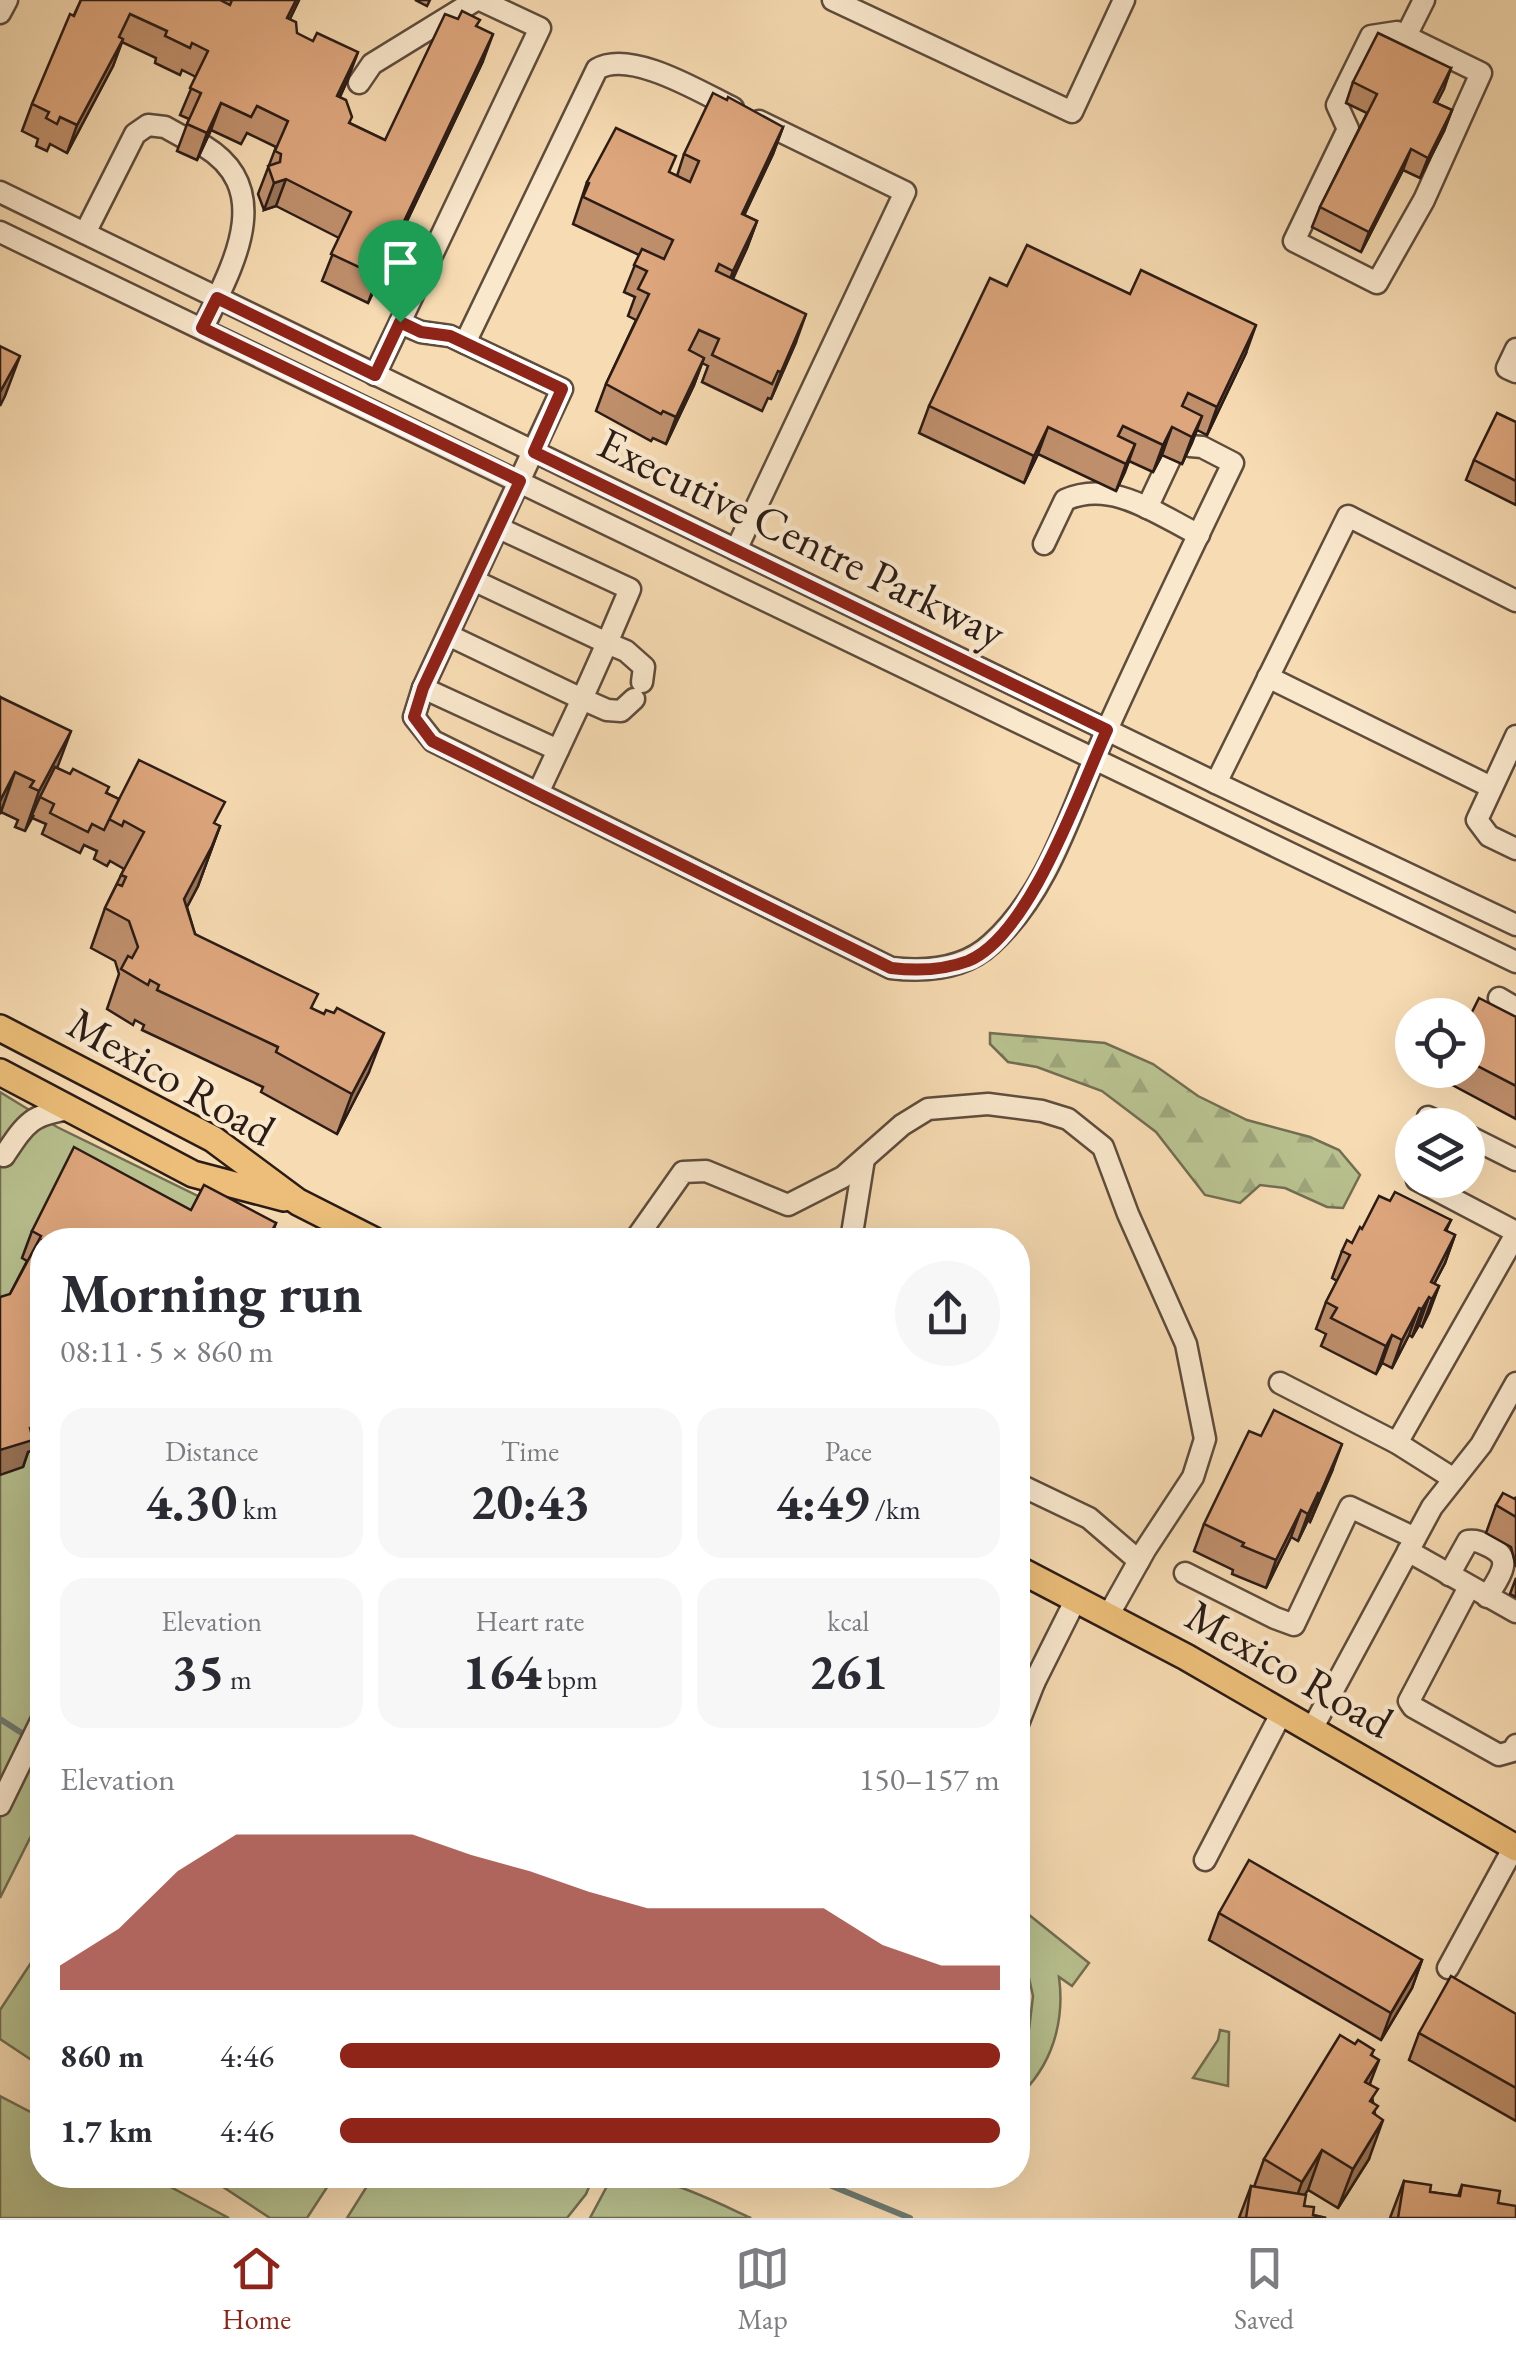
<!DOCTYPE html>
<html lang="en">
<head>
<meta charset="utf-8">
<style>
	body { margin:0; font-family:"EB Garamond",serif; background:#f7f7f7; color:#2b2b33; height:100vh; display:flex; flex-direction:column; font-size:38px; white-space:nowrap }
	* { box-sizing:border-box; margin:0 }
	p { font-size:32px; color:#7c7c81 }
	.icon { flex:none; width:55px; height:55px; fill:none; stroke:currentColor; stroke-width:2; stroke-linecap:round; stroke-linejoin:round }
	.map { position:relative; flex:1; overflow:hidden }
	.details { position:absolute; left:30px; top:1228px; width:1000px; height:960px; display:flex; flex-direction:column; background:#fff; border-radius:40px; box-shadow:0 10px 40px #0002 }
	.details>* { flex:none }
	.controls { position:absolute; left:1395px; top:998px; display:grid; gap:20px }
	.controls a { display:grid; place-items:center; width:90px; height:90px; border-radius:50%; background:#fff; box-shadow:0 10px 40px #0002; font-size:50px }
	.pin { position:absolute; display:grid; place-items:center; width:85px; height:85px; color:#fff; margin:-102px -42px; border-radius:50% 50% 50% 0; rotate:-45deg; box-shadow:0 0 10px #0007 }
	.pin .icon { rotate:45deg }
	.round { display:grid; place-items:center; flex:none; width:105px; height:105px; border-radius:52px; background:#f7f7f7 }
	.overview { display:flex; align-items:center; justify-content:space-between; height:170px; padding:0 30px }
	h1 { font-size:55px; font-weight:700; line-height:75px }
	.metrics { display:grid; grid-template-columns:repeat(3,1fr); gap:15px; height:170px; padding:10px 30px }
	.metrics div { display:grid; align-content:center; border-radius:25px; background:#f7f7f7; text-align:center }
	.metrics b { font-size:50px; font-weight:700 }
	.metrics small { font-size:28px; font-weight:400 }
	.metrics p { font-size:28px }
	.chart { height:280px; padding:20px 30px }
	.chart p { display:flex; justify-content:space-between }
	.chart svg { width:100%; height:180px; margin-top:10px; fill:#8f2418; opacity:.7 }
	ul { padding:0 30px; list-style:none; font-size:32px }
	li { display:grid; grid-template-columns:160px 120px 1fr; align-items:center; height:75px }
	li i { height:25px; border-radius:12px; background:#8f2418 }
	.menu { display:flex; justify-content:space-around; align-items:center; height:140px; border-top:2px solid #e1e1e2; background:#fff; font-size:28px; color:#7c7c81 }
	.menu a { display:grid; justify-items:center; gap:5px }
	.menu .on { color:#8f2418 }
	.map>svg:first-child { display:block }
</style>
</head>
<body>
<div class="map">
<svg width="1516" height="2218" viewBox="0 0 1516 2218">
	<defs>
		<pattern id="forest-firs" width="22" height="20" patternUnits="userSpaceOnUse" patternTransform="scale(2.5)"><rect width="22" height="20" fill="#b8c18f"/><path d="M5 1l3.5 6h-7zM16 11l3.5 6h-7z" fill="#9ea57b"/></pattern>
	</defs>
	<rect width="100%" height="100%" fill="#f7dbb2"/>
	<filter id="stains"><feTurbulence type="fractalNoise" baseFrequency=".002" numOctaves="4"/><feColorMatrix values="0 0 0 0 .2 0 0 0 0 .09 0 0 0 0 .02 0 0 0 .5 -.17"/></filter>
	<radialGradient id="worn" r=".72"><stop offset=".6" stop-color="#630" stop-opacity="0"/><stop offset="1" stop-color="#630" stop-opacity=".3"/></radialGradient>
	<path fill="url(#forest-firs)" stroke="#726e52" stroke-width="2.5" d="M990,1033L1105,1043L1153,1064L1198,1096L1247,1120L1310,1137L1339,1150L1360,1175L1343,1208L1327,1207L1285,1188L1260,1185L1240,1203L1205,1195L1156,1132L1102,1091L1037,1067L1008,1062L990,1044Z"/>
	<g fill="#b8c18f" stroke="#726e52" stroke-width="2.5">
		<path d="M0,1092L57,1127L288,1240H42V1814L0,1898Z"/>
		<path d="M1018,1906L1089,1963L1072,1986L1059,1977C1065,2022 1052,2066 1018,2097V2054L1029,2030L1033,1996L1026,1965L1018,1949Z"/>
		<path d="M42,1946V2067L0,2039V2010Z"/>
		<path d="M1220,2030L1229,2032L1228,2086L1193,2078L1218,2040Z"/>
		<path d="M0,2096L42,2118V2175H148L229,2218H0Z"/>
		<path d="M205,2175H335L307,2218H270Z"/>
		<path d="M374,2175H594L586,2194L567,2218H347Z"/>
		<path d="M613,2175C664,2175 705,2197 751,2218H590Z"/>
	</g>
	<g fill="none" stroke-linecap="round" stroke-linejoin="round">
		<g stroke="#6f7b72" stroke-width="6">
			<path d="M0,1719L42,1746"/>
			<path d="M805,2175L910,2218"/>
		</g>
		<g stroke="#5e4c3d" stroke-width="25">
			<g id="minor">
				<path d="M833,0L1072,112L1124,0"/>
				<path d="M0,13L7,0"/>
				<path d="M1397,32L1481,73L1424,200L1377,283L1294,241L1348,129L1337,105L1371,36Z"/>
				<path d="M1406,36L1424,0"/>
				<path d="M359,83L372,64L476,0"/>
				<path d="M0,192L1216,783L1516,925"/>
				<path d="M0,232L1516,962"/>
				<path d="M85,233L135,134L148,125L165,127L183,137"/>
				<path d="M400,323L421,332L450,336L562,389L423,688L414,717L433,741L891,968C926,972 964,969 991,944C1051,890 1073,803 1106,732C1147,641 1190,552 1233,463L1202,447L1190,446"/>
				<path d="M203,328C230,270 278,191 204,146"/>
				<path d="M465,343L597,69C631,49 702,93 733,108"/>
				<path d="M1516,349L1507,368L1516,372"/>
				<path d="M375,375L540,28L480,0"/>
				<path d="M1147,508L1170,459"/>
				<path d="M1044,544L1065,500C1112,479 1157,514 1199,535"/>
				<path d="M736,550L905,192L759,121"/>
				<path d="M475,581L607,643L630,589L499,528"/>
				<path d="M448,635L582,699L538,793"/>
				<path d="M1268,677L1491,787"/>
				<path d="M423,688L558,750"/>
				<path d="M634,699L621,711L607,710L582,699L607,643L626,651L644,667L642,682"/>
				<path d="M1516,736L1477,820L1489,836L1516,849"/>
				<path d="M1216,783L1348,516L1516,601"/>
				<path d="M1499,998L1516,1008"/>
				<path d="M1428,1117L1445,1125"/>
				<path d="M1468,1136L1516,1160"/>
				<path d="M4,1156C26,1123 31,1114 71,1109"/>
				<path d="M1417,1180L1516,1232"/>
				<path d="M635,1240L683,1172L706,1171L788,1205L843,1177L902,1125L928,1109L988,1104L1042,1111L1068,1119L1103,1147L1128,1214L1186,1344L1205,1439L1193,1477L1145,1550L1108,1616"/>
				<path d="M851,1240L864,1159"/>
				<path d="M1280,1383L1397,1443L1454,1479"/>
				<path d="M1397,1443L1516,1234"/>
				<path d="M1018,1484L1089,1518L1139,1561"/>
				<path d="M1408,1551L1516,1612"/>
				<path d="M1185,1573L1275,1618L1294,1625L1350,1507L1415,1538"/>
				<path d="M1449,1575L1468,1541C1478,1540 1482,1543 1492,1548C1515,1560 1497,1580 1487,1597"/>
				<path d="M1469,1587L1409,1701L1413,1707L1499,1755L1513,1751L1516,1745"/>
				<path d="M1018,1684L1034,1683L1076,1599"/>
				<path d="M1018,1724L1034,1683"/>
				<path d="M1312,1729L1432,1507L1481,1445L1516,1383"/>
				<path d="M0,1805L42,1719"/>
				<path d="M1205,1860L1282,1712"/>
				<path d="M1448,1968L1514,1847"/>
			</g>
		</g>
		<g stroke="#2b1c16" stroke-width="30">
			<g id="major">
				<path d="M0,1028L213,1139L298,1202L373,1240"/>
				<path d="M0,1072L193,1174L284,1198"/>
				<path d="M1018,1569L1186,1657L1516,1848"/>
			</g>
		</g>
		<use href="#minor" stroke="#fae8cd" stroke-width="20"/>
		<use href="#major" stroke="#ecbe79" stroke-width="25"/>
	</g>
	<g fill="#bf8f6c" stroke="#2b1c16" stroke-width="2.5">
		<path d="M81,0H299L290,19L297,33L348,79L340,97L350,123L385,140L477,27L483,61L368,303L322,281L339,238L276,206L264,210L258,194L276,147L247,133L241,144L211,130L197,160L177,151L189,119L180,115L196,77L182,70L180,75L155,63L156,58L122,42L113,66L67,153L50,144L47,151L36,146L38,139L22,131L32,104Z"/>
		<path d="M415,0H430L427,6Z"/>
		<path d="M1451,68L1436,103L1452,110L1444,131L1420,178L1403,170L1361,252L1312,227L1320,207L1367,113L1346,103L1353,82Z"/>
		<path d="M783,127L773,154L744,215L757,221L747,248L733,279L796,342L771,399L768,398L762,411L702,382L708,366L702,363L694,385L666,444L653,438L651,441L596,411L606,384L636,320L628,316L635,297L624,292L639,255L573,224L587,182L670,173L677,176L684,154Z"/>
		<path d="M1007,286L1246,353L1207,435L1197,430L1182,464L1162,455L1153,472L1129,461L1116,491L1038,454L1024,483L919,433L929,406Z"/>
		<path d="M1516,422V505L1466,480L1474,460Z"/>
		<path d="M0,697L57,768L119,799L220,826L198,886L187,907L195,934L313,1009L369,1072L337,1134L261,1092L263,1087L142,1030L144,1025L135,1020L133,1025L107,1009L119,974L115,961L91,948L105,908L124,869L110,861L107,866L94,859L97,851L84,845L80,853L42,834L46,824L32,818L34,815L25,831L15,827L18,820L1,812L0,814Z"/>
		<path d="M1516,1017V1119L1441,1079L1444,1070H1468V1020Z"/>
		<path d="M1390,1201L1451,1220L1446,1231L1455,1235L1445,1263L1434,1284L1439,1286L1422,1327L1419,1325L1412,1337L1409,1335L1392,1368L1382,1363L1376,1374L1321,1346L1326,1334L1316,1329L1326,1302L1337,1281L1332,1278L1342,1251L1352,1243L1362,1229Z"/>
		<path d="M191,1210L276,1223L270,1240H42V1447L28,1452L23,1467L10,1294L27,1261L22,1258L32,1231Z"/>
		<path d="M1332,1471L1310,1522L1308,1520L1298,1541L1291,1537L1266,1588L1232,1574L1233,1570L1194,1551L1204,1524Z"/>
		<path d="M1516,1497V1567L1511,1547L1486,1533L1496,1505L1515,1499Z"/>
		<path d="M1516,1578V1597L1510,1594Z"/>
		<path d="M1219,1913L1422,1960L1412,1988L1381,2040L1209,1940Z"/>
		<path d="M1516,2014V2121L1409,2060L1419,2033Z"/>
		<path d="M1372,2055L1370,2084L1375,2114L1369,2159L1338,2208L1308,2190L1304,2195V2206L1313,2215L1326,2218H1239L1251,2186L1254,2187L1264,2159Z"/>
		<path d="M1404,2181L1430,2192L1458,2196L1462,2185L1498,2203L1516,2218H1390Z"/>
	</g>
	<g fill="#9b7458" stroke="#2b1c16" stroke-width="2.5">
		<path d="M296,0H299L277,45L287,18Z"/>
		<path d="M493,34L483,61L368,303L378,276Z"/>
		<path d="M123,39L113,66L67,153L77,125Z"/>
		<path d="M358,52L348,79L327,123L337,96Z"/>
		<path d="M1451,68L1444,89L1427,122L1434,102Z"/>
		<path d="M221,103L211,130L197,160L207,133Z"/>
		<path d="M1452,110L1444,131L1420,178L1428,158Z"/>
		<path d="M783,127L773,154L732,241L742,214Z"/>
		<path d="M1411,149L1403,170L1361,252L1369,232Z"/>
		<path d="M286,179L276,206L264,210L274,183Z"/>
		<path d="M757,221L747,248L723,298L733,271Z"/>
		<path d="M806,314L796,342L771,399L781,372Z"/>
		<path d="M1256,325L1246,353L1207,435L1217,407Z"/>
		<path d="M20,356L5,396L0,406V392Z"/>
		<path d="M704,358L694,385L666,444L676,417Z"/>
		<path d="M1202,416L1192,443L1182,464L1192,437Z"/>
		<path d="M1048,427L1038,454L1024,483L1034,456Z"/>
		<path d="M1172,427L1162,455L1153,472L1163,445Z"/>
		<path d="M1135,444L1125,472L1116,491L1126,464Z"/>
		<path d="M71,731L56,771L40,797L25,831L39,791Z"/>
		<path d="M15,772L1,812L0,814V801Z"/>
		<path d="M220,826L198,886L170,939L184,899Z"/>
		<path d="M384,1033L369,1072L337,1134L352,1094Z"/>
		<path d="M1455,1235L1445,1263L1421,1309L1431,1282Z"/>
		<path d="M1439,1286L1429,1313L1422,1327L1432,1299Z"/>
		<path d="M1429,1297L1419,1325L1412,1337L1422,1309Z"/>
		<path d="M1419,1308L1409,1335L1392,1368L1402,1340Z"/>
		<path d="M1392,1335L1382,1363L1376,1374L1386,1346Z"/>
		<path d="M42,1423V1447L28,1452L23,1467L0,1475V1450L30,1428Z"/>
		<path d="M1342,1444L1332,1471L1310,1522L1320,1494Z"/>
		<path d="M1318,1493L1308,1520L1298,1541L1308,1514Z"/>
		<path d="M1301,1510L1291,1537L1266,1588L1276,1560Z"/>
		<path d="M1422,1960L1412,1988L1381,2040L1391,2013Z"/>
		<path d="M1379,2060L1364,2099L1365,2082Z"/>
		<path d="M1383,2120L1369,2159L1338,2208L1353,2169Z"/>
		<path d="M1322,2150L1308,2190L1289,2218L1302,2182Z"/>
	</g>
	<g fill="#dea67d" stroke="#2b1c16" stroke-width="2.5">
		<path d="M81,0H220L230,5L232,0H296L287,18L296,22L297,33L313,41L317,33L358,52L337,96L346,100L352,117L349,123L385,140L445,14L458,19L462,11L480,20L476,26L493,34L378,276L331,254L351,212L286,179L274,183L268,166L280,162L281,154L275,151L288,121L257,106L251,117L221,103L207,133L187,124L201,93L190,88L208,51L192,43L190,48L165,36L167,31L130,14L119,37L123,39L77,125L60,117L57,124L46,118L49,112L32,104L70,14L74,16Z"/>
		<path d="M1378,33L1451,68L1434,102L1452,110L1428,158L1411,149L1369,232L1320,207L1377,94L1353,82Z"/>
		<path d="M713,93L727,100L728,97L783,127L742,214L757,221L733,271L719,264L716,271L806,314L781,372L778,371L772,384L712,355L719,339L699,330L689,350L704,358L676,417L663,411L661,414L606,384L649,294L638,289L647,271L634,265L642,249L664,259L673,240L583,197L589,183L587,182L616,128L676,156L669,172L690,182L699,161L684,154Z"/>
		<path d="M1027,245L1130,294L1141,270L1256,325L1217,407L1188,393L1182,406L1202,416L1192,437L1172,427L1163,445L1123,426L1118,436L1135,444L1126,464L1048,427L1034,456L929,406L990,278L1007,286Z"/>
		<path d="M0,346L20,356L0,392Z"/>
		<path d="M1497,413L1516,422V481L1474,460Z"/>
		<path d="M0,697L71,731L39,791L30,787L34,781L15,772L0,801Z"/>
		<path d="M139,760L225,802L214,823L220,826L212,846L184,899L195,934L318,994L311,1008L324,1014L326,1010L334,1013L337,1008L384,1033L352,1094L276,1052L278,1047L157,990L159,985L150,980L148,985L121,969L128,956L132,958L138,947L129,921L105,908L117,884L122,886L126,877L121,875L144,832L124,821L122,826L109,819Z"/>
		<path d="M55,767L70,774L73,769L109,787L106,793L119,799L104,830L92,824L88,832L50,813L54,804L40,797Z"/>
		<path d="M1479,998L1516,1017V1086L1468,1061V1020Z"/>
		<path d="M74,1147L191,1210L204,1185L276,1223L267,1240H42V1423L30,1428L33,1440L0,1450V1297L10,1294L41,1236L32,1231Z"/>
		<path d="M1395,1192L1451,1220L1445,1230L1455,1235L1431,1282L1439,1286L1432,1299L1429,1297L1422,1309L1419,1308L1402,1340L1392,1335L1386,1346L1331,1318L1337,1308L1326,1302L1350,1255L1342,1251L1347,1240L1352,1243L1360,1227L1362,1229L1379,1196L1390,1201Z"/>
		<path d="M1274,1410L1342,1444L1320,1494L1318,1493L1308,1514L1301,1510L1276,1560L1242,1546L1244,1543L1204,1524L1249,1431L1261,1436Z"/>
		<path d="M1503,1493L1515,1499L1516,1497V1517L1496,1505Z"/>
		<path d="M1249,1860L1422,1960L1391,2013L1219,1913Z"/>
		<path d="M1451,1976L1516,2014V2088L1419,2033Z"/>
		<path d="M1340,2035L1355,2044L1358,2040L1374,2050L1371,2055L1379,2060L1365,2082L1378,2089L1370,2101L1378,2106L1373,2113L1383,2120L1353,2169L1322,2150L1302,2182L1264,2159Z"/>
		<path d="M1404,2181L1431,2185L1430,2192L1460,2196L1462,2185L1500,2191L1498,2203L1516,2206V2218H1398Z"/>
		<path d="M1251,2186L1306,2195L1304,2206L1314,2207L1313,2215L1326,2218H1246Z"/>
	</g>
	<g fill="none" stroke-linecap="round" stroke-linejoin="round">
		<g stroke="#fff" stroke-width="20">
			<path id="route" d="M217,298L375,375L400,322L421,332L450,336L562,389L534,452L1107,730C1080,789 1030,936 968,961C944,970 916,971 891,968L432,741L414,717L423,688L520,481L202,328Z"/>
		</g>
		<use href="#route" stroke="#8f2418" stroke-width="12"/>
	</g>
	<g text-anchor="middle" stroke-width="9" stroke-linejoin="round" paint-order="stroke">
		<g font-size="45" fill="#2b1c16" stroke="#fae8cd">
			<text transform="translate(802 537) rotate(26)" y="16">Executive Centre Parkway</text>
			<text transform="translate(172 1076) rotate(30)" y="16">Mexico Road</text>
			<text transform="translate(1290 1668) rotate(30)" y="16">Mexico Road</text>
		</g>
	</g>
	<rect width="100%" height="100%" filter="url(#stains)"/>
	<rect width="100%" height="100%" fill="url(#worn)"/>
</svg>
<div class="controls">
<a><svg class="icon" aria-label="locate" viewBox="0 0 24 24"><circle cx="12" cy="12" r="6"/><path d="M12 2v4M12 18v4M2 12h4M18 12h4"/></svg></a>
<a><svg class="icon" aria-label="layers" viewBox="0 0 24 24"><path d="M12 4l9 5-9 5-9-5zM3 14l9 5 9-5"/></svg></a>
</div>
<div class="pin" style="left:400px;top:322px;background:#1e9e55"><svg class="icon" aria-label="arrive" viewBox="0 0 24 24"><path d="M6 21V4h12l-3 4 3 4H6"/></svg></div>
<section class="details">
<div class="overview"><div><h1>Morning run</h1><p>08:11 · 5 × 860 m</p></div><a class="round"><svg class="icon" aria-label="share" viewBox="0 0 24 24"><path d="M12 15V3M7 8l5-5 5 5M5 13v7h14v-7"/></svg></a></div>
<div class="metrics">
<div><p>Distance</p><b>4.30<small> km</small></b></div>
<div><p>Time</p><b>20:43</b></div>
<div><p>Pace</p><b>4:49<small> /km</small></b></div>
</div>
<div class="metrics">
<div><p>Elevation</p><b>35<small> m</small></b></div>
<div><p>Heart rate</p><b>164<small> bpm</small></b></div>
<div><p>kcal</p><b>261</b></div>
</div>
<div class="chart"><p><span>Elevation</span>150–157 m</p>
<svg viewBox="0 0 160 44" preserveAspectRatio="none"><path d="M0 44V38L10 29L20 15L30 6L40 6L50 6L60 6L70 11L80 15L90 20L100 24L110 24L120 24L130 24L140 33L150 38L160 38V44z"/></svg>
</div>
<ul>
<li><b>860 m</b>4:46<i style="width:100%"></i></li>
<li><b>1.7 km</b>4:46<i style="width:100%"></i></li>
</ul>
</section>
</div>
<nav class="menu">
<a class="on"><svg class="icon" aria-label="home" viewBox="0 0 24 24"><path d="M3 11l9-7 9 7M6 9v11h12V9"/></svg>Home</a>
<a><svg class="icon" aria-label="map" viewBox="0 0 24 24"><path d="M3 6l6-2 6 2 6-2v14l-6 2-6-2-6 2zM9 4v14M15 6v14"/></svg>Map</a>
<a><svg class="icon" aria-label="saved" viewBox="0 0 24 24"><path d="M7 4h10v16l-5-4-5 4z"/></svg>Saved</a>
</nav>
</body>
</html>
